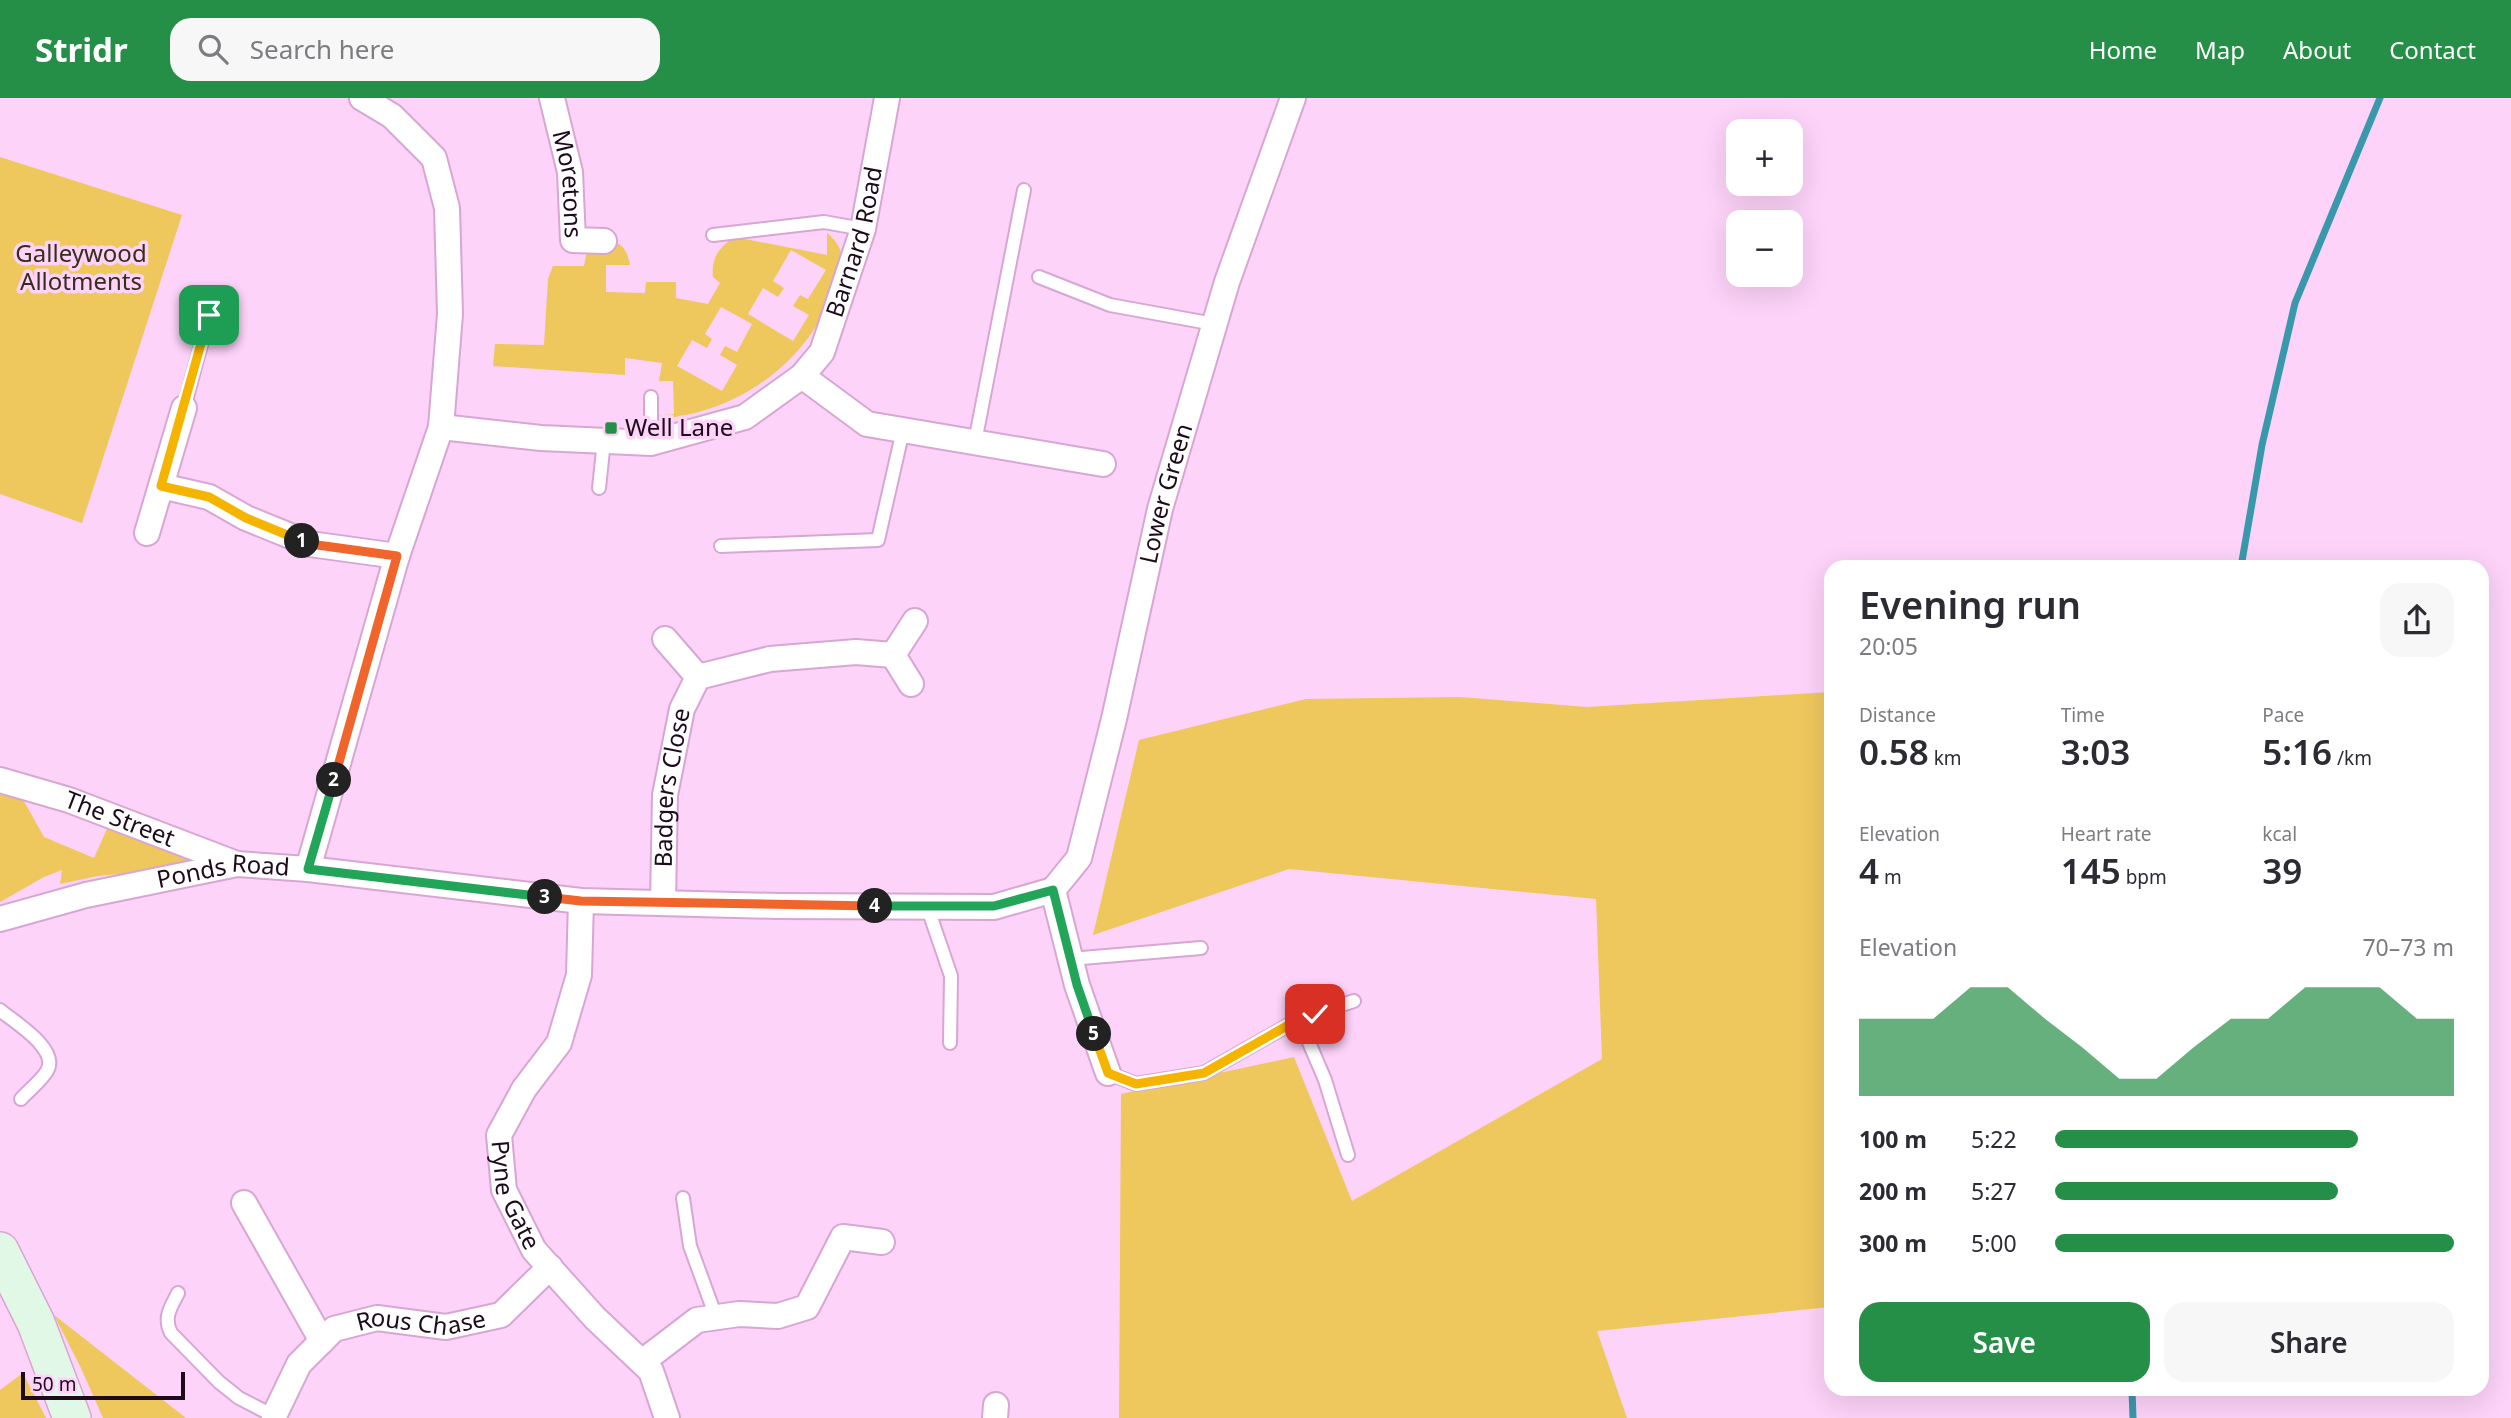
<!DOCTYPE html>
<html lang="en">
<head>
<meta charset="utf-8">
<style>
	body { margin:0; font-family:"Noto Sans",sans-serif; background:#f7f7f7; color:#2b2b33; height:100vh; display:flex; flex-direction:column; font-size:26px; white-space:nowrap }
	* { box-sizing:border-box; margin:0 }
	p { font-size:23px; color:#7c7c81 }
	.icon { flex:none; width:38px; height:38px; fill:none; stroke:currentColor; stroke-width:2; stroke-linecap:round; stroke-linejoin:round }
	.map { position:relative; flex:1; overflow:hidden }
	.sheet { position:absolute; left:1824px; top:462px; width:665px; height:836px; display:flex; flex-direction:column; background:#fff; border-radius:21px; box-shadow:0 7px 28px #0002 }
	.sheet>* { flex:none }
	.fabs { position:absolute; left:1726px; top:21px; display:grid; gap:14px }
	.fabs a { display:grid; place-items:center; width:77px; height:77px; border-radius:14px; background:#fff; box-shadow:0 7px 28px #0002; font-size:35px }
	.scale { position:absolute; left:21px; bottom:18px; width:164px; box-sizing:border-box; padding-left:7px; border:4px solid #1d0b1c; border-top:0; font-size:19px; line-height:24px; white-space:nowrap; color:#1d0b1c; -webkit-text-stroke:5px #fdd3f9; paint-order:stroke }
	.pin { position:absolute; display:grid; place-items:center; width:60px; height:60px; color:#fff; margin:-30px; border-radius:14px; box-shadow:0 4px 10px #0006 }
	.km { position:absolute; width:35px; height:35px; margin:-18px; border-radius:50%; background:#222; color:#fff; font-size:19px; line-height:35px; text-align:center }
	.round { display:grid; place-items:center; flex:none; width:74px; height:74px; border-radius:21px; background:#f7f7f7 }
	.head { display:flex; align-items:center; justify-content:space-between; height:119px; padding:0 35px }
	h1 { font-size:38px; font-weight:600; line-height:52px }
	.metrics { display:grid; grid-template-columns:repeat(3,1fr); gap:10px; height:119px; padding:7px 35px }
	.metrics div { display:grid; align-content:center }
	.metrics b { font-size:35px; font-weight:600 }
	.metrics small { font-size:19px; font-weight:400 }
	.metrics p { font-size:19px }
	.chart { height:196px; padding:14px 35px }
	.chart p { display:flex; justify-content:space-between }
	.chart svg { width:100%; height:126px; margin-top:7px; fill:#268f47; opacity:.7 }
	.primary-button { display:flex; gap:14px; margin-top:auto; padding:14px 35px }
	.primary-button a { flex:1; height:80px; border-radius:21px; background:#268f47; color:#fff; font-size:28px; font-weight:600; line-height:80px; text-align:center }
	.primary-button a+a { background:#f7f7f7; color:#2b2b33 }
	ul { padding:0 35px; list-style:none; font-size:23px }
	li { display:grid; grid-template-columns:112px 84px 1fr; align-items:center; height:52px }
	li i { height:18px; border-radius:9px; background:#268f47 }
	header { display:flex; align-items:center; gap:42px; box-sizing:border-box; height:98px; padding:0 35px; background:#268f47; color:#fff }
	header strong { font-size:33px }
	nav { display:flex; gap:38px; margin-inline-start:auto; font-size:24px }
	.search { width:490px; height:63px; background:#f7f7f7; display:flex; align-items:center; gap:18px; box-sizing:border-box; padding:0 24px; border-radius:21px; color:#7c7c81; font-size:26px }
	.map>svg:first-child { display:block }
</style>
</head>
<body>
<header>
<strong>Stridr</strong>
<div class="search"><svg class="icon" aria-label="search" viewBox="0 0 24 24"><circle cx="10" cy="10" r="6"/><path d="M15 15l6 6"/></svg>Search here</div>
<nav><a>Home</a><a>Map</a><a>About</a><a>Contact</a></nav>
</header>
<div class="map">
<svg width="2511" height="1320" viewBox="0 0 2511 1320">
	<rect width="100%" height="100%" fill="#fdd3f9"/>
	<g fill="#eec75d" fill-rule="evenodd">
		<path d="M0,59L182,117L82,425L0,396Z"/>
		<path d="M827,135C848,153 842,163 834,187C827,205 820,225 808,240C772,289 711,320 651,321V318L674,316L673,283H659L662,265L625,260V277L493,268L495,246L544,247L548,181L553,168H584L587,153C610,144 624,136 630,167H606V194L645,195L646,184H676V200L708,206L720,185L713,179C711,160 719,149 735,139L827,157ZM791,152L826,172L808,201L800,197L793,208L809,217L793,243L748,216L763,190L778,199L784,190L773,183ZM721,209L752,226L737,254L725,248L720,257L737,267L722,293L677,268L692,242L707,250L712,241L705,236Z"/>
		<path d="M1830,594V1209L1597,1233L1627,1320H1119L1121,996L1294,959L1352,1103L1602,961L1596,801L1289,771L1093,837L1139,642L1306,601L1460,599L1587,609Z"/>
		<path d="M0,684L21,698L44,739L94,760L111,722L186,753L188,761L178,770L98,778L60,786L62,772L44,779L0,804Z"/>
		<path d="M54,1217L186,1320H103L81,1270Z"/>
		<path d="M23,1275L46,1320H0V1292Z"/>
	</g>
	<g fill="none" stroke-linecap="round" stroke-linejoin="round">
		<g stroke="#3a98ac" stroke-width="7">
			<path d="M2241,469L2262,347L2295,205L2380,0"/>
			<path d="M2132,1292L2133,1320"/>
		</g>
		<g stroke="#d8a6d3" stroke-width="16">
			<g id="service">
				<path d="M713,137L824,124L863,131"/>
				<path d="M1039,179L1110,207L1214,226"/>
				<path d="M184,310L209,217"/>
				<path d="M975,344L1024,92"/>
				<path d="M651,345V299"/>
				<path d="M599,390L604,343"/>
				<path d="M721,448L878,442L903,332"/>
				<path d="M927,808L951,878L950,945"/>
				<path d="M1070,861L1201,850"/>
				<path d="M0,912C14,924 60,951 47,973C41,983 29,992 21,1001"/>
				<path d="M1299,921L1354,903"/>
				<path d="M1108,975L1136,986L1204,975L1299,921L1325,982L1348,1057"/>
				<path d="M683,1100L690,1148L716,1219"/>
				<path d="M178,1195C171,1209 163,1219 171,1235L219,1284L239,1300L274,1318"/>
			</g>
		</g>
		<g stroke="#d8a6d3" stroke-width="28">
			<g id="minor">
				<path id="s1" d="M552,0L570,74L573,142L604,143"/>
				<path d="M802,278L867,326L1103,366"/>
				<path id="s2" d="M441,329L541,340L651,345L745,319L802,278L822,254L863,131L887,0"/>
				<path d="M161,388L209,399L246,420L310,446L397,458"/>
				<path d="M147,435L184,310"/>
				<path d="M698,579L770,561L856,554L893,557"/>
				<path d="M911,586L893,557L915,523"/>
				<path id="s3" d="M0,682L69,702L237,766"/>
				<path d="M308,771L397,458L441,329L450,216L447,110L434,60L392,18L362,0"/>
				<path id="s4" d="M1053,792L1079,760L1114,621L1160,411L1227,184L1293,0"/>
				<path id="s5" d="M581,803L579,877L559,945L524,991L499,1037L504,1092L534,1152L595,1220L651,1273L667,1320"/>
				<path id="s6" d="M663,805L665,697L682,611L698,579L665,541"/>
				<path id="s7" d="M0,821L86,797L237,766L308,771L581,803L778,808L994,809L1053,792L1077,887L1108,975"/>
				<path d="M244,1105L322,1243"/>
				<path d="M642,1264L697,1222L739,1216L778,1218L807,1209L843,1139L882,1144"/>
				<path id="s8" d="M274,1318L299,1266L334,1231L377,1220L446,1229L501,1217L550,1169"/>
				<path d="M995,1320L996,1307"/>
			</g>
		</g>
		<g stroke="#d8a6d3" stroke-width="40">
			<path id="secondary" d="M0,1153L36,1225L72,1320"/>
		</g>
		<use href="#service" stroke="#fff" stroke-width="12"/>
		<use href="#minor" stroke="#fff" stroke-width="24"/>
		<use href="#secondary" stroke="#e2f8e6" stroke-width="37"/>
	</g>
	<g fill="none" stroke-linecap="round" stroke-linejoin="round">
		<g stroke="#fff" stroke-width="14">
			<path id="split-1" d="M209,217L161,388L209,399L246,420L302,443"/>
		</g>
		<g stroke="#fff" stroke-width="14">
			<path id="split-2" d="M302,443L310,446L397,458L334,682"/>
		</g>
		<g stroke="#fff" stroke-width="14">
			<path id="split-3" d="M334,682L308,771L545,799"/>
		</g>
		<g stroke="#fff" stroke-width="14">
			<path id="split-4" d="M545,799L581,803L875,808"/>
		</g>
		<g stroke="#fff" stroke-width="14">
			<path id="split-5" d="M875,808H994L1053,792L1077,887L1094,936"/>
		</g>
		<g stroke="#fff" stroke-width="14">
			<path id="split-6" d="M1094,936L1108,975L1136,986L1204,975L1299,921L1315,916"/>
		</g>
		<use href="#split-1" stroke="#f5b400" stroke-width="9"/>
		<use href="#split-2" stroke="#f0652b" stroke-width="9"/>
		<use href="#split-3" stroke="#22a559" stroke-width="9"/>
		<use href="#split-4" stroke="#f0652b" stroke-width="9"/>
		<use href="#split-5" stroke="#22a559" stroke-width="9"/>
		<use href="#split-6" stroke="#f5b400" stroke-width="9"/>
	</g>
	<rect fill="#268f47" stroke="#fdd3f9" stroke-width="2.5" x="604" y="323" width="14" height="14" rx="3.5"/>
	<g text-anchor="middle" stroke-width="7" stroke-linejoin="round" paint-order="stroke">
		<g font-size="24" fill="#1d0b1c" stroke="#fdd3f9">
			<text dy="8" stroke="none"><textPath href="#s1" startOffset="88">Moretons</textPath></text>
			<text dy="8" stroke="none"><textPath href="#s2" startOffset="525">Barnard Road</textPath></text>
			<text dy="8" stroke="none"><textPath href="#s4" startOffset="416">Lower Green</textPath></text>
			<text dy="8" stroke="none"><textPath href="#s6" startOffset="116">Badgers Close</textPath></text>
			<text dy="8" stroke="none"><textPath href="#s3" startOffset="126">The Street</textPath></text>
			<text dy="8" stroke="none"><textPath href="#s7" startOffset="229">Ponds Road</textPath></text>
			<text dy="8" stroke="none"><textPath href="#s5" startOffset="318">Pyne Gate</textPath></text>
			<text dy="8" stroke="none"><textPath href="#s8" startOffset="196">Rous Chase</textPath></text>
		</g>
		<g font-size="24" fill="#362e19" stroke="#fdd3f9">
			<text x="81" y="164">Galleywood<tspan x="81" dy="28">Allotments</tspan></text>
		</g>
		<g font-size="24" fill="#1d0b1c" stroke="#fdd3f9" text-anchor="start">
			<text x="625" y="338">Well Lane</text>
		</g>
	</g>
</svg>
<div class="fabs">
<a>+</a>
<a>−</a>
</div>
<div class="scale">50 m</div>
<div class="pin" style="left:209px;top:217px;background:#1e9e55"><svg class="icon" aria-label="arrive" viewBox="0 0 24 24"><path d="M6 21V4h12l-3 4 3 4H6"/></svg></div>
<div class="pin" style="left:1315px;top:916px;background:#d93025"><svg class="icon" aria-label="check" viewBox="0 0 24 24"><path d="M5 12l5 5 9-10"/></svg></div>
<b class="km" style="left:302px;top:443px">1</b>
<b class="km" style="left:334px;top:682px">2</b>
<b class="km" style="left:545px;top:799px">3</b>
<b class="km" style="left:875px;top:808px">4</b>
<b class="km" style="left:1094px;top:936px">5</b>
<section class="sheet">
<div class="head"><div><h1>Evening run</h1><p>20:05</p></div><a class="round"><svg class="icon" aria-label="share" viewBox="0 0 24 24"><path d="M12 15V3M7 8l5-5 5 5M5 13v7h14v-7"/></svg></a></div>
<div class="metrics">
<div><p>Distance</p><b>0.58<small> km</small></b></div>
<div><p>Time</p><b>3:03</b></div>
<div><p>Pace</p><b>5:16<small> /km</small></b></div>
</div>
<div class="metrics">
<div><p>Elevation</p><b>4<small> m</small></b></div>
<div><p>Heart rate</p><b>145<small> bpm</small></b></div>
<div><p>kcal</p><b>39</b></div>
</div>
<div class="chart"><p><span>Elevation</span>70–73 m</p>
<svg viewBox="0 0 160 44" preserveAspectRatio="none"><path d="M0 44V17L10 17L20 17L30 6L40 6L50 17L60 27L70 38L80 38L90 27L100 17L110 17L120 6L130 6L140 6L150 17L160 17V44z"/></svg>
</div>
<ul>
<li><b>100 m</b>5:22<i style="width:76%"></i></li>
<li><b>200 m</b>5:27<i style="width:71%"></i></li>
<li><b>300 m</b>5:00<i style="width:100%"></i></li>
</ul>
<div class="primary-button"><a>Save</a><a>Share</a></div>
</section>
</div>
</body>
</html>
